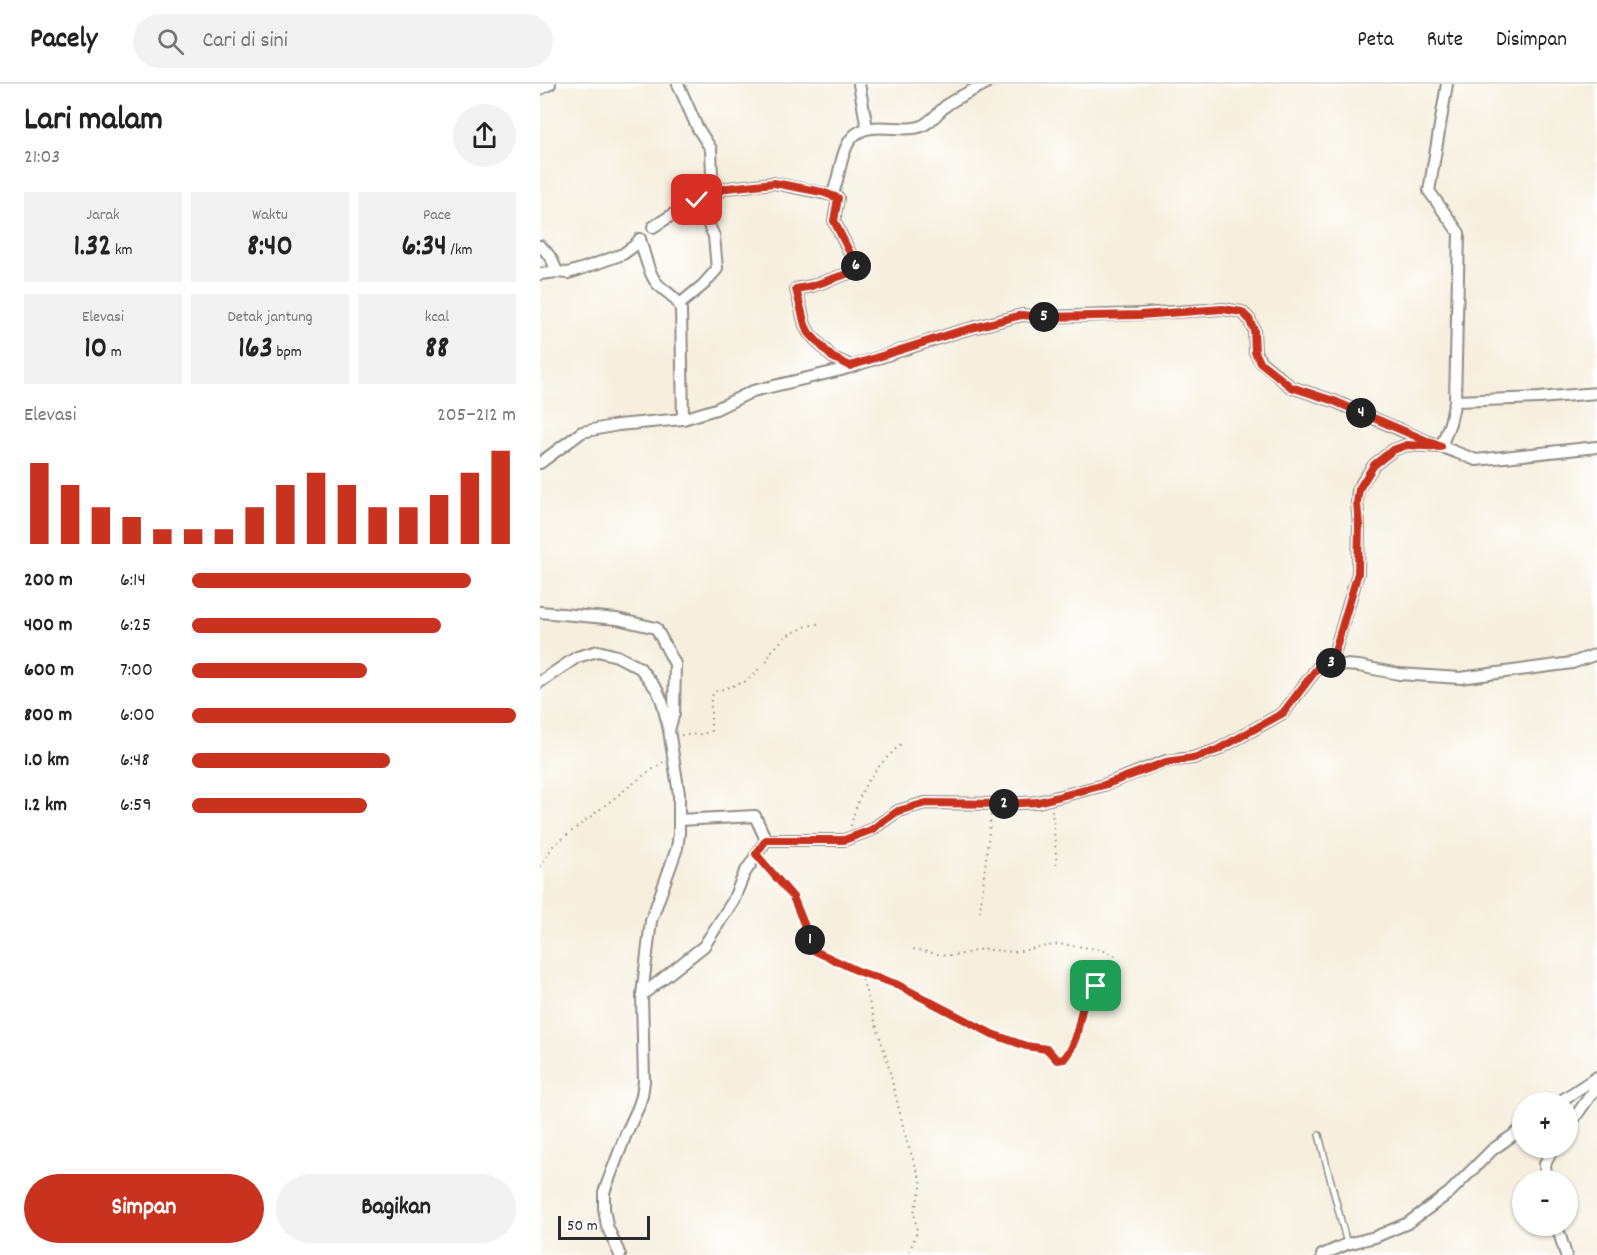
<!DOCTYPE html>
<html lang="id">
<head>
<meta charset="utf-8">
<style>
	body { margin:0; font-family:Dekko,sans-serif; background:#f2f2f2; color:#222; height:100vh; display:flex; flex-direction:column; font-size:22px; white-space:nowrap }
	* { box-sizing:border-box; margin:0 }
	p { font-size:20px; color:#767676 }
	.icon { flex:none; width:33px; height:33px; fill:none; stroke:currentColor; stroke-width:2; stroke-linecap:round; stroke-linejoin:round }
	.map { position:relative; flex:1; overflow:hidden }
	.panel { display:flex; flex-direction:column; background:#fff; width:540px }
	.panel>* { flex:none }
	.fabs { position:absolute; left:972px; top:1008px; display:grid; gap:12px }
	.fabs a { display:grid; place-items:center; width:66px; height:66px; border-radius:50%; background:#fff; box-shadow:0 2px 4px #0004; font-size:30px }
	.scale { position:absolute; left:18px; bottom:15px; width:92px; box-sizing:border-box; padding-left:6px; border:3px solid #2b2b2b; border-top:0; font-size:16px; line-height:21px; white-space:nowrap; color:#2b2b2b; -webkit-text-stroke:4px #fff; paint-order:stroke }
	.pin { position:absolute; display:grid; place-items:center; width:51px; height:51px; color:#fff; margin:-26px; border-radius:12px; box-shadow:0 3px 9px #0006 }
	.km { position:absolute; width:30px; height:30px; margin:-15px; border-radius:50%; background:#222; color:#fff; font-size:16px; line-height:30px; text-align:center }
	.round { display:grid; place-items:center; flex:none; width:63px; height:63px; border-radius:32px; background:#f2f2f2 }
	.headline { display:flex; align-items:center; justify-content:space-between; height:102px; padding:0 24px }
	h1 { font-size:33px; font-weight:700; line-height:45px }
	.metrics { display:grid; grid-template-columns:repeat(3,1fr); gap:9px; height:102px; padding:6px 24px }
	.metrics div { display:grid; align-content:center; border-radius:0px; background:#f2f2f2; text-align:center }
	.metrics b { font-size:30px; font-weight:700 }
	.metrics small { font-size:16px; font-weight:400 }
	.metrics p { font-size:16px }
	.chart { height:168px; padding:12px 24px }
	.chart p { display:flex; justify-content:space-between }
	.chart svg { width:100%; height:108px; margin-top:6px; stroke:#c8321e; stroke-width:6 }
	.button { display:flex; gap:12px; margin-top:auto; padding:12px 24px }
	.button a { flex:1; height:69px; border-radius:36px; background:#c8321e; color:#fff; font-size:24px; font-weight:700; line-height:69px; text-align:center }
	.button a+a { background:#f2f2f2; color:#222 }
	ul { padding:0 24px; list-style:none; font-size:20px }
	li { display:grid; grid-template-columns:96px 72px 1fr; align-items:center; height:45px }
	li i { height:15px; border-radius:8px; background:#c8321e }
	header { display:flex; align-items:center; gap:36px; box-sizing:border-box; height:84px; padding:0 30px; background:#fff; border-bottom:2px solid #e0e0e0 }
	header strong { font-size:28px }
	nav { display:flex; gap:33px; margin-inline-start:auto; font-size:21px }
	.search { width:420px; height:54px; background:#f2f2f2; display:flex; align-items:center; gap:15px; box-sizing:border-box; padding:0 21px; border-radius:33px; color:#767676; font-size:22px }
	main { display:flex; flex:1; min-height:0 }
	.map>svg:first-child { display:block }
</style>
</head>
<body>
<header>
<strong>Pacely</strong>
<div class="search"><svg class="icon" aria-label="search" viewBox="0 0 24 24"><circle cx="10" cy="10" r="6"/><path d="M15 15l6 6"/></svg>Cari di sini</div>
<nav><a>Peta</a><a>Rute</a><a>Disimpan</a></nav>
</header>
<main>
<section class="panel">
<div class="headline"><div><h1>Lari malam</h1><p>21:03</p></div><a class="round"><svg class="icon" aria-label="share" viewBox="0 0 24 24"><path d="M12 15V3M7 8l5-5 5 5M5 13v7h14v-7"/></svg></a></div>
<div class="metrics">
<div><p>Jarak</p><b>1.32<small> km</small></b></div>
<div><p>Waktu</p><b>8:40</b></div>
<div><p>Pace</p><b>6:34<small> /km</small></b></div>
</div>
<div class="metrics">
<div><p>Elevasi</p><b>10<small> m</small></b></div>
<div><p>Detak jantung</p><b>163<small> bpm</small></b></div>
<div><p>kcal</p><b>88</b></div>
</div>
<div class="chart"><p><span>Elevasi</span>205–212 m</p>
<svg viewBox="0 0 160 44" preserveAspectRatio="none"><path d="M5 44V11M15 44V20M25 44V29M35 44V33M45 44V38M55 44V38M65 44V38M75 44V29M85 44V20M95 44V15M105 44V20M115 44V29M125 44V29M135 44V24M145 44V15M155 44V6"/></svg>
</div>
<ul>
<li><b>200 m</b>6:14<i style="width:86%"></i></li>
<li><b>400 m</b>6:25<i style="width:77%"></i></li>
<li><b>600 m</b>7:00<i style="width:54%"></i></li>
<li><b>800 m</b>6:00<i style="width:100%"></i></li>
<li><b>1.0 km</b>6:48<i style="width:61%"></i></li>
<li><b>1.2 km</b>6:59<i style="width:54%"></i></li>
</ul>
<div class="button"><a>Simpan</a><a>Bagikan</a></div>
</section>
<div class="map">
<svg width="1057" height="1171" viewBox="0 0 1057 1171">
	<rect width="100%" height="100%" fill="#fff"/>
	<filter id="ink" filterUnits="userSpaceOnUse"><feTurbulence type="fractalNoise" baseFrequency=".0167" numOctaves="2"/><feDisplacementMap in="SourceGraphic" scale="12" xChannelSelector="R" yChannelSelector="G"/><feConvolveMatrix kernelMatrix="1 2 1 2 8 2 1 2 1" color-interpolation-filters="sRGB"/></filter>
	<filter id="wash" filterUnits="userSpaceOnUse"><feTurbulence type="fractalNoise" baseFrequency=".008" numOctaves="4" result="noise"/><feDisplacementMap in="SourceGraphic" scale="24" xChannelSelector="R" yChannelSelector="G"/><feGaussianBlur stdDeviation="1.35" result="paint"/><feColorMatrix in="noise" values="0 0 0 0 0 0 0 0 0 0 0 0 0 0 0 0 0 1.4 0 .05"/><feComposite in="paint" operator="in"/></filter>
	<g filter="url(#wash)">
		<rect width="100%" height="100%" fill="#f6efde"/>
	</g>
	<g filter="url(#ink)">
		<g fill="none" stroke-linecap="round" stroke-linejoin="round">
			<g stroke="#908d84" stroke-width="8">
				<path id="lane" d="M779,1051L807,1160"/>
			</g>
			<g stroke="#908d84" stroke-width="14">
				<g id="street">
					<path d="M138,0L157,43L171,65L172,91L177,107"/>
					<path d="M319,0L327,44"/>
					<path d="M0,5L10,0"/>
					<path d="M292,111L298,114L294,137L314,177L316,182L315,187L272,202L256,205L265,241L269,249L292,273L311,282"/>
					<path d="M113,143L151,119L187,104L233,99L292,111C303,89 298,47 332,44C347,42 365,47 379,43C390,40 399,27 408,20C420,12 433,6 445,0"/>
					<path d="M100,155C104,168 107,185 115,197C123,208 137,211 141,226L143,335"/>
					<path d="M0,162C9,169 13,177 17,188"/>
					<path d="M0,190L17,188L28,189L41,185L83,170L94,162L100,155"/>
					<path d="M140,220L163,201L177,185L174,152L157,116"/>
					<path d="M915,317L999,314L1057,309"/>
					<path d="M0,379L42,348L78,341L143,335L176,325L213,307L301,286L417,248L482,231L504,233L600,230L683,225L702,228L709,235L714,246L715,268L721,278L751,303L794,317L879,354L936,376L1057,363"/>
					<path d="M0,528L77,535L116,544L135,580L134,629L129,646"/>
					<path d="M791,580L818,489L819,441L817,419L818,405L834,381L853,366L867,361L901,363L910,339L915,317L919,149L889,107L907,0"/>
					<path d="M0,598L37,573L58,567L77,572L100,584L117,606L122,617L129,646L139,710V750L137,764L111,837L102,911L104,997L102,1012L98,1024L86,1050L64,1108V1124L67,1142L80,1171"/>
					<path d="M139,736L215,732L226,756"/>
					<path d="M102,911L164,862L193,817L204,790L226,756H304L331,746L358,727L385,719L466,720L498,718L564,701L626,677L653,674L677,666L743,629L779,582L791,580L819,582L859,590L920,594L1032,579L1057,570"/>
					<path d="M1019,1018L1057,993"/>
					<path d="M1028,1043L1057,1002"/>
					<path d="M1006,1096L1005,1080L1013,1064"/>
					<path d="M1017,1142L1026,1171"/>
					<path d="M782,1171L807,1160L835,1153L868,1139L909,1109L952,1066L982,1045"/>
				</g>
			</g>
			<g stroke="#908d84" stroke-width="2" stroke-dasharray="1.5 4.5" stroke-linecap="butt">
				<path d="M141,651L163,650L171,647V615L174,608L207,597L227,577L231,568L246,552L267,542L281,539"/>
				<path d="M512,726L517,781"/>
				<path d="M311,742C320,703 331,688 361,660"/>
				<path d="M223,778L253,813L275,867L320,888L347,976L367,1058L382,1100L374,1128L377,1148L368,1171"/>
				<path d="M0,783L13,762L100,694L123,678"/>
				<path d="M440,828L451,730"/>
				<path d="M320,888L356,900L452,949L486,962L507,965L515,974L520,976L524,975L531,965L539,942L543,921L554,906L559,891L575,872L574,871L558,865L519,860L474,868L442,865L423,870L409,871L397,870L373,865"/>
			</g>
			<use href="#lane" stroke="#fff" stroke-width="5"/>
			<use href="#street" stroke="#fff" stroke-width="10"/>
		</g>
	</g>
	<g fill="none" stroke-linecap="round" stroke-linejoin="round" filter="url(#ink)">
		<g stroke="#fff" stroke-width="12">
			<path id="route" d="M157,116L187,104L234,99L282,108L298,114L294,137L314,177L316,182L315,187L272,202L256,205L265,241L269,249L292,273L310,282L417,248L482,231L504,233L600,231L683,225L702,228L709,235L714,246L715,268L720,278L751,303L794,317L901,363L867,361L853,366L834,381L819,405L817,419L819,441L818,489L791,580L779,582L743,629L677,666L653,674L626,678L564,701L498,718L466,720L386,719L358,727L331,746L304,756H226L216,770L253,813L275,867L320,888L356,900L452,950L486,962L507,965L517,976L524,975L531,965L536,953L543,921L556,902"/>
		</g>
		<use href="#route" stroke="#c8321e" stroke-width="8"/>
	</g>
</svg>
<div class="fabs">
<a>+</a>
<a>−</a>
</div>
<div class="scale">50 m</div>
<div class="pin" style="left:556px;top:902px;background:#1e9e55"><svg class="icon" aria-label="arrive" viewBox="0 0 24 24"><path d="M6 21V4h12l-3 4 3 4H6"/></svg></div>
<div class="pin" style="left:157px;top:116px;background:#d93025"><svg class="icon" aria-label="check" viewBox="0 0 24 24"><path d="M5 12l5 5 9-10"/></svg></div>
<b class="km" style="left:270px;top:856px">1</b>
<b class="km" style="left:464px;top:720px">2</b>
<b class="km" style="left:791px;top:579px">3</b>
<b class="km" style="left:821px;top:329px">4</b>
<b class="km" style="left:504px;top:233px">5</b>
<b class="km" style="left:316px;top:182px">6</b>
</div>
</main>
</body>
</html>
